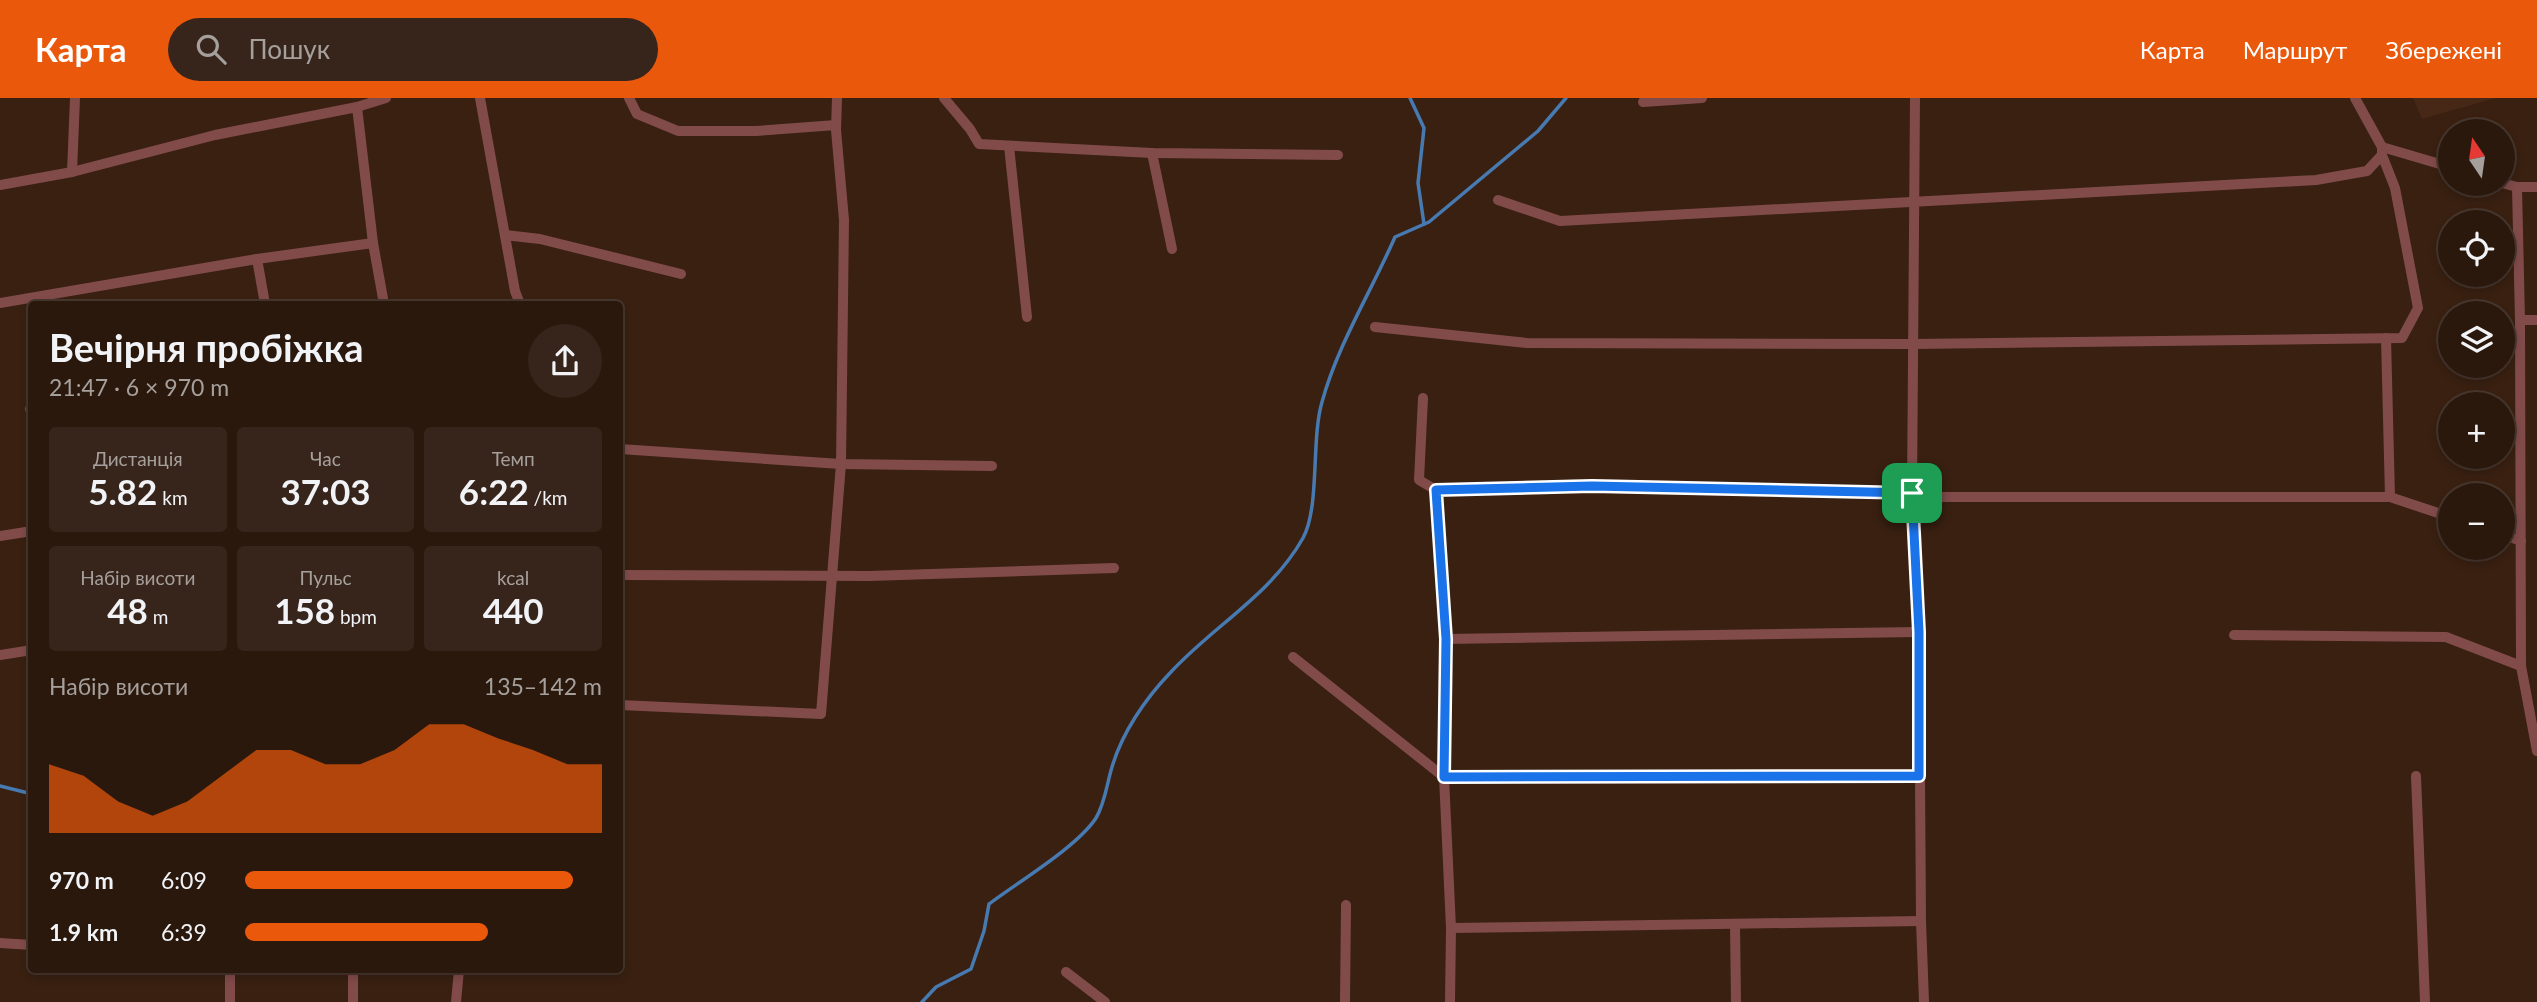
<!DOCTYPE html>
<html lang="uk">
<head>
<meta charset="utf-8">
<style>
	body { margin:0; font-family:Lato,sans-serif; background:#37251b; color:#f1f3f6; height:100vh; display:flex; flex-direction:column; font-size:26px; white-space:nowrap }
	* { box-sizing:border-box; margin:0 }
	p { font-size:23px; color:#a6a09d }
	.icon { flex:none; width:38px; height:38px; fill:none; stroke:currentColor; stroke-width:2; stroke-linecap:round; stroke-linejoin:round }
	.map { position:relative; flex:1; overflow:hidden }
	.sheet { position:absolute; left:28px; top:203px; width:595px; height:672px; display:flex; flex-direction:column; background:#2b180d; border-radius:7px; box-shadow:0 4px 10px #0003,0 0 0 2px #47372e }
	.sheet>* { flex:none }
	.needle { width:46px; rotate:347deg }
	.tools { position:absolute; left:2438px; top:21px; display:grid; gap:14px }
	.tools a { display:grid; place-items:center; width:77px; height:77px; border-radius:50%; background:#2b180d; box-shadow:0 4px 10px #0003,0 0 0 2px #47372e; font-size:35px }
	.pin { position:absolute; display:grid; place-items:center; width:60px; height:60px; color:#fff; margin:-30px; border-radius:14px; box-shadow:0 4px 10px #0006 }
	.round { display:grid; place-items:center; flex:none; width:74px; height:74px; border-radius:37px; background:#37251b }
	.head { display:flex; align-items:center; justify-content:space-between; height:119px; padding:0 21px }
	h1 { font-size:38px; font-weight:700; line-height:52px }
	.metrics { display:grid; grid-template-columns:repeat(3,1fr); gap:10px; height:119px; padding:7px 21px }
	.metrics div { display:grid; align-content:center; border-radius:7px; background:#37251b; text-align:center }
	.metrics b { font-size:35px; font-weight:700 }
	.metrics small { font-size:19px; font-weight:400 }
	.metrics p { font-size:19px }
	.chart { height:196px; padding:14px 21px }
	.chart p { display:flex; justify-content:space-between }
	.chart svg { width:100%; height:126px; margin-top:7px; fill:#ea580c; opacity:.7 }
	ul { padding:0 21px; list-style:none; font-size:23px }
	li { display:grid; grid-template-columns:112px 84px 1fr; align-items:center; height:52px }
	li i { height:18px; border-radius:9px; background:#ea580c }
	header { display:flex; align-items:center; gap:42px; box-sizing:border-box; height:98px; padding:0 35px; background:#ea580c; color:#fff }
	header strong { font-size:33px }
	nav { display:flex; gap:38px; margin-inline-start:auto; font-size:24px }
	.search { width:490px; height:63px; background:#37251b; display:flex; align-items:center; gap:18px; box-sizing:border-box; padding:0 24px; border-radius:38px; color:#a6a09d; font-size:26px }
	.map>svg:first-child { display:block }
</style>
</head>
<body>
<header>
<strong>Карта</strong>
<div class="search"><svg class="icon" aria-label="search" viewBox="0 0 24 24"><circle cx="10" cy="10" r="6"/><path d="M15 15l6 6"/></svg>Пошук</div>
<nav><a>Карта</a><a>Маршрут</a><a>Збережені</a></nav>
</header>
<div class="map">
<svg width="2537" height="904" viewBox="0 0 2537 904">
	<rect width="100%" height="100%" fill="#392011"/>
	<path fill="#472715" d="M2413,0H2496L2422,21Z"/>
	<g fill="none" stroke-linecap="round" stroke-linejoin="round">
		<g stroke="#487ab2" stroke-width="3.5">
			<path d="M1410,0L1424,30L1418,85L1424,126"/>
			<path d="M0,688L32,696"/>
			<path d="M922,904L936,889L971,871L984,833L989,806C1018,784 1077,749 1096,720C1105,705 1107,685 1112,669C1122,635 1145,601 1170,575C1213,528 1271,497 1303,440C1320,409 1311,341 1322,304C1338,246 1371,194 1395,139L1429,124L1538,33L1566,0"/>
		</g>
		<g stroke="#814b4a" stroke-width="10">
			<path d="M480,0L515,193L520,206"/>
			<path d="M629,0L637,16L678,33H756L836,27"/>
			<path d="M944,0L970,31L979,46L1152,55L1338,57"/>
			<path d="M1915,0L1912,395L1919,534L1921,823L1924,904"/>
			<path d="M1643,4L1702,0"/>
			<path d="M1009,48L1027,219"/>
			<path d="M2382,49L2450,69"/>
			<path d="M1152,55L1172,151"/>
			<path d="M72,74L75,0"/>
			<path d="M2502,85L2517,89H2537"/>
			<path d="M0,87L72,74L215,37L357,9"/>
			<path d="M2517,89L2520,222L2521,568L2537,653"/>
			<path d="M1498,102L1560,123L2316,82L2367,73L2382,57V49L2355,0"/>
			<path d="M505,137L540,141L681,176"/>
			<path d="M257,161L265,206"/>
			<path d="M0,205L257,161L373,145"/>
			<path d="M384,206L373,145L357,9L386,0"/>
			<path d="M2520,222H2537"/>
			<path d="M1375,229L1527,245L1913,246L2402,240L2418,210L2395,90L2382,57"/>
			<path d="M2386,240L2390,399"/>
			<path d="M1423,300L1419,382L1436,392L1592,388L1912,395L1928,399H2390L2450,419"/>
			<path d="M30,311H32"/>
			<path d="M620,351L841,366L992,368"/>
			<path d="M1436,392L1445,541L1444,679L1451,830L1450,904"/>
			<path d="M2502,436L2521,443"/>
			<path d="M0,438L32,433"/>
			<path d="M620,477L869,478L1114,470"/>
			<path d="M2234,537L2446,539L2521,568"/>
			<path d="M1445,541L1919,534"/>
			<path d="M0,557L32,552"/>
			<path d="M1293,559L1444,679L1919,678"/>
			<path d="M620,607L821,616L841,366L844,122L836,32L837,0"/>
			<path d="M2416,678L2425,904"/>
			<path d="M1735,826L1736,904"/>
			<path d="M1451,830L1921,823"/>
			<path d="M0,845L32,847"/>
			<path d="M353,872V904"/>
			<path d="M1066,874L1105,904"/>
			<path d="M230,904V872"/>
			<path d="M456,904L459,872"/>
			<path d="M1345,904L1346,807"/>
		</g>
	</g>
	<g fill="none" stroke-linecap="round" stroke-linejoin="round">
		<g stroke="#fff" stroke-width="14">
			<path id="route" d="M1592,388L1912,395L1919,534V678L1444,679L1446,541L1436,392Z"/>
		</g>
		<use href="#route" stroke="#1a73e8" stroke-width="9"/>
	</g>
</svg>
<div class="tools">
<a><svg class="needle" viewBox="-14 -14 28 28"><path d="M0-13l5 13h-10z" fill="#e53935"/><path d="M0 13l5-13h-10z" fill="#a6a09d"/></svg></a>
<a><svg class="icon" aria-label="locate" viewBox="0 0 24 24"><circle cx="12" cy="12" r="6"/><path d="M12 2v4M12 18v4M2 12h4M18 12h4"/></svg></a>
<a><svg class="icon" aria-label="layers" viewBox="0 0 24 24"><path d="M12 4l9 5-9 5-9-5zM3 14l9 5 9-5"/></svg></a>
<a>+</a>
<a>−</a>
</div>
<div class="pin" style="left:1912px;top:395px;background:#1e9e55"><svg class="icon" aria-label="arrive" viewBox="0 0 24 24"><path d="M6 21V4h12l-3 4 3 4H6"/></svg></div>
<section class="sheet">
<div class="head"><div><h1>Вечірня пробіжка</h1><p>21:47 · 6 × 970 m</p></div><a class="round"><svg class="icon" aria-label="share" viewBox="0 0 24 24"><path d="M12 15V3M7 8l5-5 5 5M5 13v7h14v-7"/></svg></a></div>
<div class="metrics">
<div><p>Дистанція</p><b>5.82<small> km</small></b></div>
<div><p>Час</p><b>37:03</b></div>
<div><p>Темп</p><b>6:22<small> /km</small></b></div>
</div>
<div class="metrics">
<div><p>Набір висоти</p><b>48<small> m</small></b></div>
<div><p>Пульс</p><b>158<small> bpm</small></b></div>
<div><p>kcal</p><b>440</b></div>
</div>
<div class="chart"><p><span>Набір висоти</span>135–142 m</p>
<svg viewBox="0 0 160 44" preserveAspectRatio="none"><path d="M0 44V20L10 24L20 33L30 38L40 33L50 24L60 15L70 15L80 20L90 20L100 15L110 6L120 6L130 11L140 15L150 20L160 20V44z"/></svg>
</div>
<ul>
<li><b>970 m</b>6:09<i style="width:92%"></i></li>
<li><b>1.9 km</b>6:39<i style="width:68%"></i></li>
</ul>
</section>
</div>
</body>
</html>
